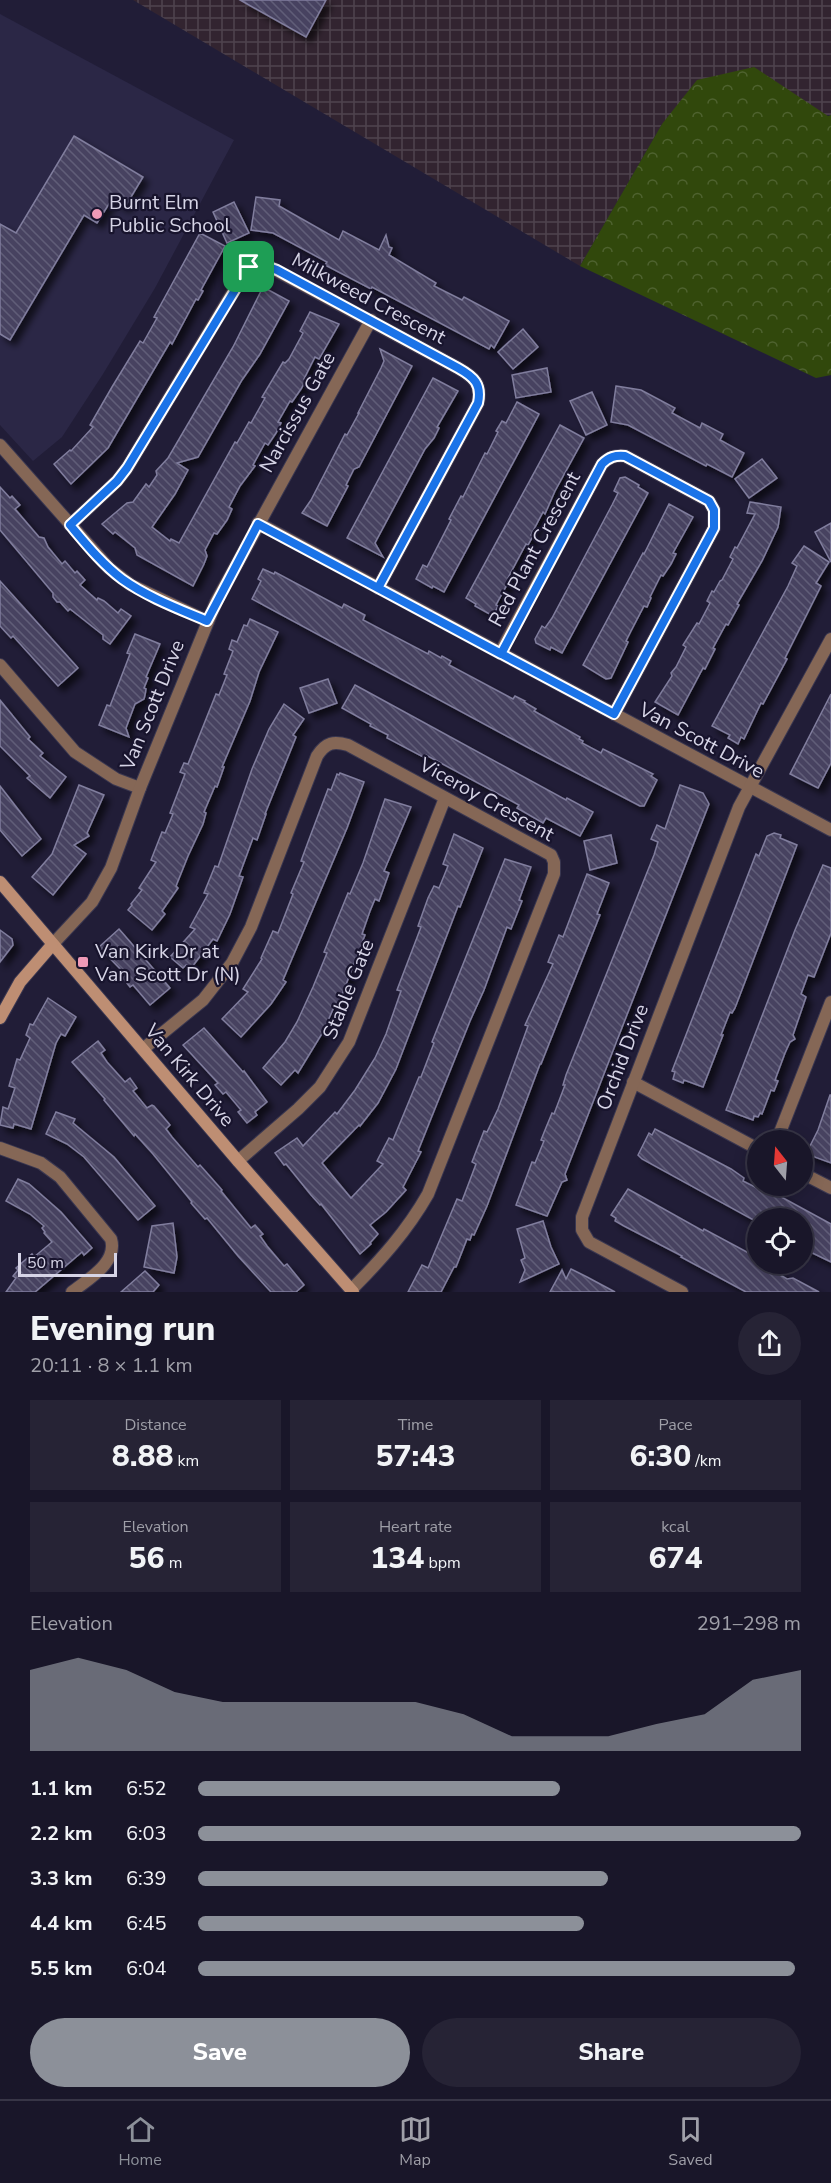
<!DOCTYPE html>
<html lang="en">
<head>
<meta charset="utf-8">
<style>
	body { margin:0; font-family:"Nunito Sans",sans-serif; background:#262335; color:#f1f3f6; height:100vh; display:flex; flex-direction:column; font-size:22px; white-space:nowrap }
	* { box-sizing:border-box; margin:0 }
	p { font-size:20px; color:#9f9fa8 }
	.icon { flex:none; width:33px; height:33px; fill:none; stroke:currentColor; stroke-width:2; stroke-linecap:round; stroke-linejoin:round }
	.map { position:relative; height:1292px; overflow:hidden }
	.details { display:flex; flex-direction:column; background:#191629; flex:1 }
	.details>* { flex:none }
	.needle { width:39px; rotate:343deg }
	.tools { position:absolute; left:747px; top:1130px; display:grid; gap:12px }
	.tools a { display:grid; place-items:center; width:66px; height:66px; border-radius:50%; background:#191629; box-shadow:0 3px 15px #0003,0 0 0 2px #373546; font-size:30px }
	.scale { position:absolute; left:18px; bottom:15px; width:99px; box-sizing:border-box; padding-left:6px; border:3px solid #d6d4e6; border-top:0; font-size:16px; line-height:21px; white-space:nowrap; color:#d6d4e6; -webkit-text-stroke:4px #18142d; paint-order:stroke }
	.pin { position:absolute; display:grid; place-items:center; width:51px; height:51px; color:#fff; margin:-26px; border-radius:12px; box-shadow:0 3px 9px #0006 }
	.round { display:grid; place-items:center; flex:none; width:63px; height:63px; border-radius:32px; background:#262335 }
	.head { display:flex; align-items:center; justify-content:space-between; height:102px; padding:0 30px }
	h1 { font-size:33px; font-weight:800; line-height:45px }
	.stats { display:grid; grid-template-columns:repeat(3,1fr); gap:9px; height:102px; padding:6px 30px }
	.stats div { display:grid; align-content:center; border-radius:0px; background:#262335; text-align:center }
	.stats b { font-size:30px; font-weight:800 }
	.stats small { font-size:16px; font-weight:400 }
	.stats p { font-size:16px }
	.chart { height:168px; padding:12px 30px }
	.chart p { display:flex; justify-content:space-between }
	.chart svg { width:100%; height:108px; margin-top:6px; fill:#8c9099; opacity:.7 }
	.action { display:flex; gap:12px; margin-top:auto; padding:12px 30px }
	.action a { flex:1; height:69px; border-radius:36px; background:#8c9099; color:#fff; font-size:24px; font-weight:800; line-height:69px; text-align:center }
	.action a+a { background:#262335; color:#f1f3f6 }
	ul { padding:0 30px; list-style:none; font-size:20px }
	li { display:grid; grid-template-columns:96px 72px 1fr; align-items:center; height:45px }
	li i { height:15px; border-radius:8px; background:#8c9099 }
	.dock { display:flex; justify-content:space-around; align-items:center; height:84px; border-top:2px solid #373546; background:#191629; font-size:16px; color:#9f9fa8 }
	.dock a { display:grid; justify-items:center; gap:3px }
	.dock .selected { color:#8c9099 }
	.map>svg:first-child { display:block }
</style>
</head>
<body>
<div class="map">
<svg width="831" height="1292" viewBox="0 0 831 1292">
	<defs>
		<pattern id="industrial-grid" width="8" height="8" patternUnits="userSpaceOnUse" patternTransform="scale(1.5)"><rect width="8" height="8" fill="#322430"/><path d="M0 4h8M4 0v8" fill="none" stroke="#4f434e"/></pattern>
		<pattern id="forest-crowns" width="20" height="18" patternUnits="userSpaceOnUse" patternTransform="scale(1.5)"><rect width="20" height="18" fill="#31480c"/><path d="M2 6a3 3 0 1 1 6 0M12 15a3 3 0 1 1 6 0" fill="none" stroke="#4e622f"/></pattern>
		<pattern id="building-back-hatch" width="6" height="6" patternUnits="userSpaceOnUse" patternTransform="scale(1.5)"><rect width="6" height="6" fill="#474361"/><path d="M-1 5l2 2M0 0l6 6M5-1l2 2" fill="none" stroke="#615d78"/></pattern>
		<filter id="shadow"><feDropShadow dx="5.5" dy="5.5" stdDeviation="3" flood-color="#0009"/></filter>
	</defs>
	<rect width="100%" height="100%" fill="#211d37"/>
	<path fill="url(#industrial-grid)" d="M133,0H831V115L662,124L580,266Z"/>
	<path fill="#2b2746" d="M0,14L234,140L155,288L103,374L62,437L33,461L0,425Z"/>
	<path fill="url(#forest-crowns)" d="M754,67L828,116L831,115V375L816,378L580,266L662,124L697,80Z"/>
	<g fill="url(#building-back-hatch)" stroke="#817e9e" stroke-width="1.5" filter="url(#shadow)">
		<path d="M240,0H326L306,37Z"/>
		<path d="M74,136L143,177L125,207L112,199L97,223L84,215L10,340L0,334V224L16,233Z"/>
		<path d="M256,197L280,200L279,206L339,240L343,231L379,250L386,235L389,247L392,248L389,255L436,283L434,286L462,300L464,297L509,321L494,348L491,345L489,349L372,287L371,289L325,265L327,262L273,233L251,230Z"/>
		<path d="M234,202L249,233L227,243L213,212Z"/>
		<path d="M200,233L225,246L201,290L203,291L198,300L196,299L172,344L170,342L108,448L71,484L54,464L70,450L71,451L93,427L90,425L112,387L140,341L143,343L157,318L154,317Z"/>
		<path d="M263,287L289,301L260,354L242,380L198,457L177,463L188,470L175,494L152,527L170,541L171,539L179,543L235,442L237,443L249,422L251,423L265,398L262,397L283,362L285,363L289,359L303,333L300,331L310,312L339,324L319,359L315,357L304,379L306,380L301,389L292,402L290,401L278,422L281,423L276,433L268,445L265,443L253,465L255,466L240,486L229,507L232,509L227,520L217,534L214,533L205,550L207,556L204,564L193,586L137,555L135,548L115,532L113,534L102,524L127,503L133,502L146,484L149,487L157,475L156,471L168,458L233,347Z"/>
		<path d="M523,329L538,347L513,369L498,352Z"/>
		<path d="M380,349L412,366L359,467L354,469L346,485L348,486L327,526L302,513L311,500L345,434L347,435L359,413H358L381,368L384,361Z"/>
		<path d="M547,368L551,392L516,398L512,375Z"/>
		<path d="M433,378L458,391L437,427L439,428L434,438L425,449L375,543L383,557L347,538Z"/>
		<path d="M616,386L641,390L675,408L672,413L700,428L702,423L723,434L720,440L744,453L732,477L707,464L706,466L628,425L611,422Z"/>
		<path d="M592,392L607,425L586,435L570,401Z"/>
		<path d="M517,402L539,414L444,592L433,586L432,588L416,579L423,565L427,567L451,520L449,519L461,496L463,497L485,453L487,454L498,432L496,431L502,421L506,423Z"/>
		<path d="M560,425L584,438L555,491L545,514L543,512L531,535L533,536L528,545L526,544L508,578L510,579L496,605L498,606L493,616L475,606L476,604L466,598Z"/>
		<path d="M762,459L777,478L749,498L735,479Z"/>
		<path d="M625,477L639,485L638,487L648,493L562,653L551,647L550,650L536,643L535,639L542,626L545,628L552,618L612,505L618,493L614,491L620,478Z"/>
		<path d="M0,487L10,498L12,496L20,505L15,509L39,537L44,538L48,547L62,564L65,561L75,573L77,571L85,580L80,585L97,600L98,598L104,601L118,613L121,609L131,616L110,644L103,639V635L70,609L68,611L60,602H57L53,597V593L0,530Z"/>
		<path d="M750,502L781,507L778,527L762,561L737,604L739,605L728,625L726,624L713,648L715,649L705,669L703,668L678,715L655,702L672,676L671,673L676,667L686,647L683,645L697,623L699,624L710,603L707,601L712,591L714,592L720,581L722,580L733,559L730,557L735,547L737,548L755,514L747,513Z"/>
		<path d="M669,504L693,517L673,553L676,554L671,564L663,576L661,575L650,597L651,598L647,607L644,606L631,631L626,641L628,642L611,678L606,679L583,665L643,553L644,554Z"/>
		<path d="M831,523V562L815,532Z"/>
		<path d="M804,546L829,562L816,583L821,586L785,658L787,659L763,704L761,703L744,739L741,737L738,744L728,738L730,735L712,726L788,586L797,566L792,563Z"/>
		<path d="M263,569L274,574L275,572L342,608L344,604L365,615L363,620L428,654L429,651L441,658L442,656L451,661L449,665L513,699L515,696L525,701L524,702L536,709L534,711L580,737L579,739L583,741L582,743L601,753L603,749L653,774L651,776L657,780L644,806H640L527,747L252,599L261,581L258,579Z"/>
		<path d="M0,581L78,668L58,686L13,636L11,638L0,626Z"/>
		<path d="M250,619L278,632L259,672L250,701L222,767H224L217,787L215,786L204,812L206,813L203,824L188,856L176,886L178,888L162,911L165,914L152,930L128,910L132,905L131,904L142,890L139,888L156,862L151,860L162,832L165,833L173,814L170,813L185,774L180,772L184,763L188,764L216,694L219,695L227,675L224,674L233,651L229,649L232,640L237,642L244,625L247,626Z"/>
		<path d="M135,634L160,644L146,677L148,678L144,688L146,689L145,695L144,699L135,704L126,728L129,737L99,725L107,705L110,706L130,654L127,653Z"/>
		<path d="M328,679L337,703L309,713L300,688Z"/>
		<path d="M355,685L566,800L567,798L593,812L580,836L546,818L543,823L517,808L519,805L426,755L425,758L387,738L388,735L370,726L371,724L342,708Z"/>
		<path d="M831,694V763L818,788L790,774Z"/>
		<path d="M0,700L30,737L28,739L43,753L40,756L66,777L50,798L27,778L30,776L0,746Z"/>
		<path d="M284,704L304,719L293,735L296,737L265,814H266L257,840L253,838L239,876L243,877L230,914L217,941L213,939L192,967L186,965L183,968L170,957L195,929L190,927L208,894L204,893L215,866L218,867L252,769L269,729Z"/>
		<path d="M340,773L364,782L347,828L283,980L286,982L271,1004L241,1037L222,1019L248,992L243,989L262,959L261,958L273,931L278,933L293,894L291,893L304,862L301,861L308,842L328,789L331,790L337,774L339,775Z"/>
		<path d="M79,785L104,795L87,833L89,836L74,845L86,854L53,895L32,877L52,854Z"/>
		<path d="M680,785L703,793L709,804L565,1174L567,1180L562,1182L547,1216L516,1205L532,1162L535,1163L544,1141L541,1140L545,1130L552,1113L554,1114L565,1085H563L566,1075L654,855L658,842L651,839L657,825L665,829Z"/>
		<path d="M0,786L41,839L22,856L0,830Z"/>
		<path d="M385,799L411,807L384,871L389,873L379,901L375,899L370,911L362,934L365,935L337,1008L334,1007L323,1032L298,1073L295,1070L281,1085L263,1068L285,1042L297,1022L313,987L327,953L324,952L348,893L350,894L363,863Z"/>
		<path d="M774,833L781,835L780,838L797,845L735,1008L732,1013L730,1012L721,1035H723L703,1087L684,1080L683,1083L673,1079L675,1072L672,1071L756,854L759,856L767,836Z"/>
		<path d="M454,834L483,848L460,907L458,906L396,1069L378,1103L360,1126L359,1125L322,1163L351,1198L383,1164L377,1161L389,1138L393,1140L419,1077H421L434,1043L432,1042L505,859L531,867L519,900L522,901L511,929L507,927L484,990L470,1021L418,1151L421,1152L403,1187L406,1190L386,1212L370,1225L378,1234L370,1243L371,1244L360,1254L321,1204L320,1205L311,1195L286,1164L284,1165L275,1153L297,1138L303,1146L335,1112L337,1114L355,1090L375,1058L386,1034L401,991L397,990L421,927L418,926L428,898L434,886L439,888L448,866L443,864Z"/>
		<path d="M611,835L617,863L590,870L584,841Z"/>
		<path d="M823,865L831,868V933L814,977L808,975L801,994L806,997L793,1035L795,1039L790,1042L785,1053L775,1080L778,1081L774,1091L771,1090L762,1114L760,1113L758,1117L754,1116L753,1120L726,1110L795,930Z"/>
		<path d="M587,874L609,883L597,914L600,915L541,1064H540L487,1206L474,1235L472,1234L470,1240L467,1239L456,1267H454L441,1292H408L422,1265L428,1268L457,1199L462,1201L476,1164L472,1162L484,1131L487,1132L498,1109L528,1026L525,1025L553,964L548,962L559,935L563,937Z"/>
		<path d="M119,929L170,988L150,1005L133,985L130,987L123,978L126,975L99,947Z"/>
		<path d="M0,930L12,939L13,945L0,962Z"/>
		<path d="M48,998L76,1017L65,1036L61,1034L56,1043L31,1129L14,1124L13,1128L0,1125L3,1107L8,1109L15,1088L9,1086L17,1059L20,1060L30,1038L26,1035L30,1024L33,1025Z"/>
		<path d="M204,1028L243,1072L244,1071L267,1102L255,1112L257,1115L247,1123L238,1112L241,1110L226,1092L223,1094L215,1085L218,1083L183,1045Z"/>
		<path d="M98,1041L105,1050L101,1053L107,1062L125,1082L130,1078L137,1088L133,1091L147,1108L152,1105L154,1106L170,1125L166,1129L172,1137L198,1167L200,1165L222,1190L221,1191L251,1228L255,1225L263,1234L260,1236L267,1246L284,1266L287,1264L304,1285L296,1292H271L238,1256L207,1218L205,1219L191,1203L192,1202L153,1154L135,1134L134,1136L104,1100L105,1099L72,1062Z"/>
		<path d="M830,1095H831V1163L809,1155L807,1152L818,1130Z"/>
		<path d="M56,1112L75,1119L73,1123L114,1157L155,1206L138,1220L84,1157L67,1144L46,1134Z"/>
		<path d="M655,1129L731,1169L744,1178L743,1181L761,1190L763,1187L831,1224V1262L802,1248V1218H758L757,1222L642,1159L638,1155L649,1133L652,1135Z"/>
		<path d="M18,1179L29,1184L61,1212L92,1248L84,1255L82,1252L35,1292H6L16,1278L13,1276L18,1270L16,1268L32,1254L34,1257L52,1242L44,1233L45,1232L42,1228L44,1226L30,1214L6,1201Z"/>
		<path d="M628,1189L703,1231L704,1229L758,1258V1263H766L775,1267L777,1273L787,1279L793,1278L819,1292H746L681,1257L682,1256L624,1226L615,1221L616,1218L611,1215Z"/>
		<path d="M543,1221L551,1247L559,1264L520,1282L525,1270L521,1260L525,1258L517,1229Z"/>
		<path d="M173,1223L177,1257L174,1273L144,1267L152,1226Z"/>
		<path d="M571,1269L587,1277L615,1292H550L562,1270L566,1279Z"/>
		<path d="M145,1271L159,1285L153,1292H121Z"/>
	</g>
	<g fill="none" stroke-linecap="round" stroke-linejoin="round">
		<g stroke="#3a3750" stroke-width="14">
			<g id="street">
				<path d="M0,445L109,568L131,585L207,621"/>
				<path d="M258,523L831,830"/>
				<path d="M70,525L117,481L127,468L244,274C251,266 257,264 268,266L458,368C474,377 482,384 478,403L378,588"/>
				<path d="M500,653L602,464C609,457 615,455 625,456L709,501L714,510V528L614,714"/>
				<path d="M0,665L75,752L116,779L140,788"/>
				<path d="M52,945L92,902L111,868L140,788L216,602L371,320"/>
				<path d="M143,1049L203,1000L232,963L251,927L317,756C326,742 334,741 348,745L551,855L554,862V874L428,1194C407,1231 380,1261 351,1290"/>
				<path d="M633,1082L758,1149"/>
				<path d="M777,1140L831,1002"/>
				<path d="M0,1148L41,1163L60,1177L111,1239C118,1263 88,1279 72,1292"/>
				<path d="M238,1161L298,1109L320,1087L349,1042L445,798"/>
				<path d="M802,1173L831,1188"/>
				<path d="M682,1292L589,1242L582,1230V1217L739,807L831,639"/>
			</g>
		</g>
		<g stroke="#3a3750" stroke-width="14">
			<g id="secondary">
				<path d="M0,882L238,1161L353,1292"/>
				<path d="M0,1018L20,982L52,945"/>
			</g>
		</g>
		<use href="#street" stroke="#856756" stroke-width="12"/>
		<use href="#secondary" stroke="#be8e73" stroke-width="12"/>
	</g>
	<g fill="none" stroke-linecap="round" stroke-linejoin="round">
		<g stroke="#fff" stroke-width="12">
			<path id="route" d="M249,267L127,468L117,481L70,525C86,544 102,564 122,579C147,597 179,609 207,621L258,524L614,714L714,528V510L709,501L625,456C615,455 609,457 602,464L501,654L378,588L478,403C482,384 474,377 458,368L277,270L260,264L249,267"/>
		</g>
		<use href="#route" stroke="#1a73e8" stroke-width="8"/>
	</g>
	<g fill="#ef9ab7" stroke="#18142d" stroke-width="2">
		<circle cx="97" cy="214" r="6"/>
		<rect x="77" y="956" width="12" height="12" rx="3"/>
	</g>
	<g text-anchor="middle" stroke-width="4.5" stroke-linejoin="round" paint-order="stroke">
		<g font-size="20" fill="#d6d4e6" stroke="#18142d" text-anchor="start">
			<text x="109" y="209">Burnt Elm<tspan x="109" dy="23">Public School</tspan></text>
			<text x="95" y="958">Van Kirk Dr at<tspan x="95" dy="23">Van Scott Dr (N)</tspan></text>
		</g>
		<g font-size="20" fill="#d6d4e6" stroke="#18142d">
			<text transform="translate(369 298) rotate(28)" y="7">Milkweed Crescent</text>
			<text transform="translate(297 412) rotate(-61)" y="7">Narcissus Gate</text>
			<text transform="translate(534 549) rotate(-62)" y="7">Red Plant Crescent</text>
			<text transform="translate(152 705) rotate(-68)" y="7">Van Scott Drive</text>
			<text transform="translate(702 740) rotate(28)" y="7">Van Scott Drive</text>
			<text transform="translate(487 799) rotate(29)" y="7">Viceroy Crescent</text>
			<text transform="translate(348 989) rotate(-68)" y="7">Stable Gate</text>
			<text transform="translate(622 1057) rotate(-69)" y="7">Orchid Drive</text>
			<text transform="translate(190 1075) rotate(50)" y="7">Van Kirk Drive</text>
		</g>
	</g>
</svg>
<div class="tools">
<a><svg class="needle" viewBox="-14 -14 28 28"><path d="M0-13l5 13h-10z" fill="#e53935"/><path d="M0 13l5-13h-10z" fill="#9f9fa8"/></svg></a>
<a><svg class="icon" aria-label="locate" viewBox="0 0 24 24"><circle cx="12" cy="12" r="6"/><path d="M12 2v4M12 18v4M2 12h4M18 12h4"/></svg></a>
</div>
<div class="scale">50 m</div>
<div class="pin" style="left:249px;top:267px;background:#1e9e55"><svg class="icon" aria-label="arrive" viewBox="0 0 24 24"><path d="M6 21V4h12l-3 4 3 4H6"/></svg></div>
</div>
<section class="details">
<div class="head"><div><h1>Evening run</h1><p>20:11 · 8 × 1.1 km</p></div><a class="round"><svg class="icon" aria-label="share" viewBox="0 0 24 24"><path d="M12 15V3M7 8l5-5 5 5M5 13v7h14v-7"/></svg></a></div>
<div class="stats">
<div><p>Distance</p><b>8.88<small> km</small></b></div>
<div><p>Time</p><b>57:43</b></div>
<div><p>Pace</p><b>6:30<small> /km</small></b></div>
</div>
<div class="stats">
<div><p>Elevation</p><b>56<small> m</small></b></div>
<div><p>Heart rate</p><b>134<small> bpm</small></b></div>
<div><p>kcal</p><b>674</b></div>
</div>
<div class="chart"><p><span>Elevation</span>291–298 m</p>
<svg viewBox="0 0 160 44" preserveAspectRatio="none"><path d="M0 44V11L10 6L20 11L30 20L40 24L50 24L60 24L70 24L80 24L90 29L100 38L110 38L120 38L130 33L140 29L150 15L160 11V44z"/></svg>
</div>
<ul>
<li><b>1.1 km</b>6:52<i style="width:60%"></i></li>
<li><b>2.2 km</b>6:03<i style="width:100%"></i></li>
<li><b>3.3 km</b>6:39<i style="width:68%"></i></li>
<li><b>4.4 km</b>6:45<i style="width:64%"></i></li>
<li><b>5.5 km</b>6:04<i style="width:99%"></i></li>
</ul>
<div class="action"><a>Save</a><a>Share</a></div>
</section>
<nav class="dock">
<a class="selected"><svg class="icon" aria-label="home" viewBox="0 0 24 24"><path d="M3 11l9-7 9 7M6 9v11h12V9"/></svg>Home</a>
<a><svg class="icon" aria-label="map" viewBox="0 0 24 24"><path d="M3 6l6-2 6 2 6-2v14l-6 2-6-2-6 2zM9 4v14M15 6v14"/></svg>Map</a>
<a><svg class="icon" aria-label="saved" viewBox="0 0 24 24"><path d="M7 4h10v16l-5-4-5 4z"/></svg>Saved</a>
</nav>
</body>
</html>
